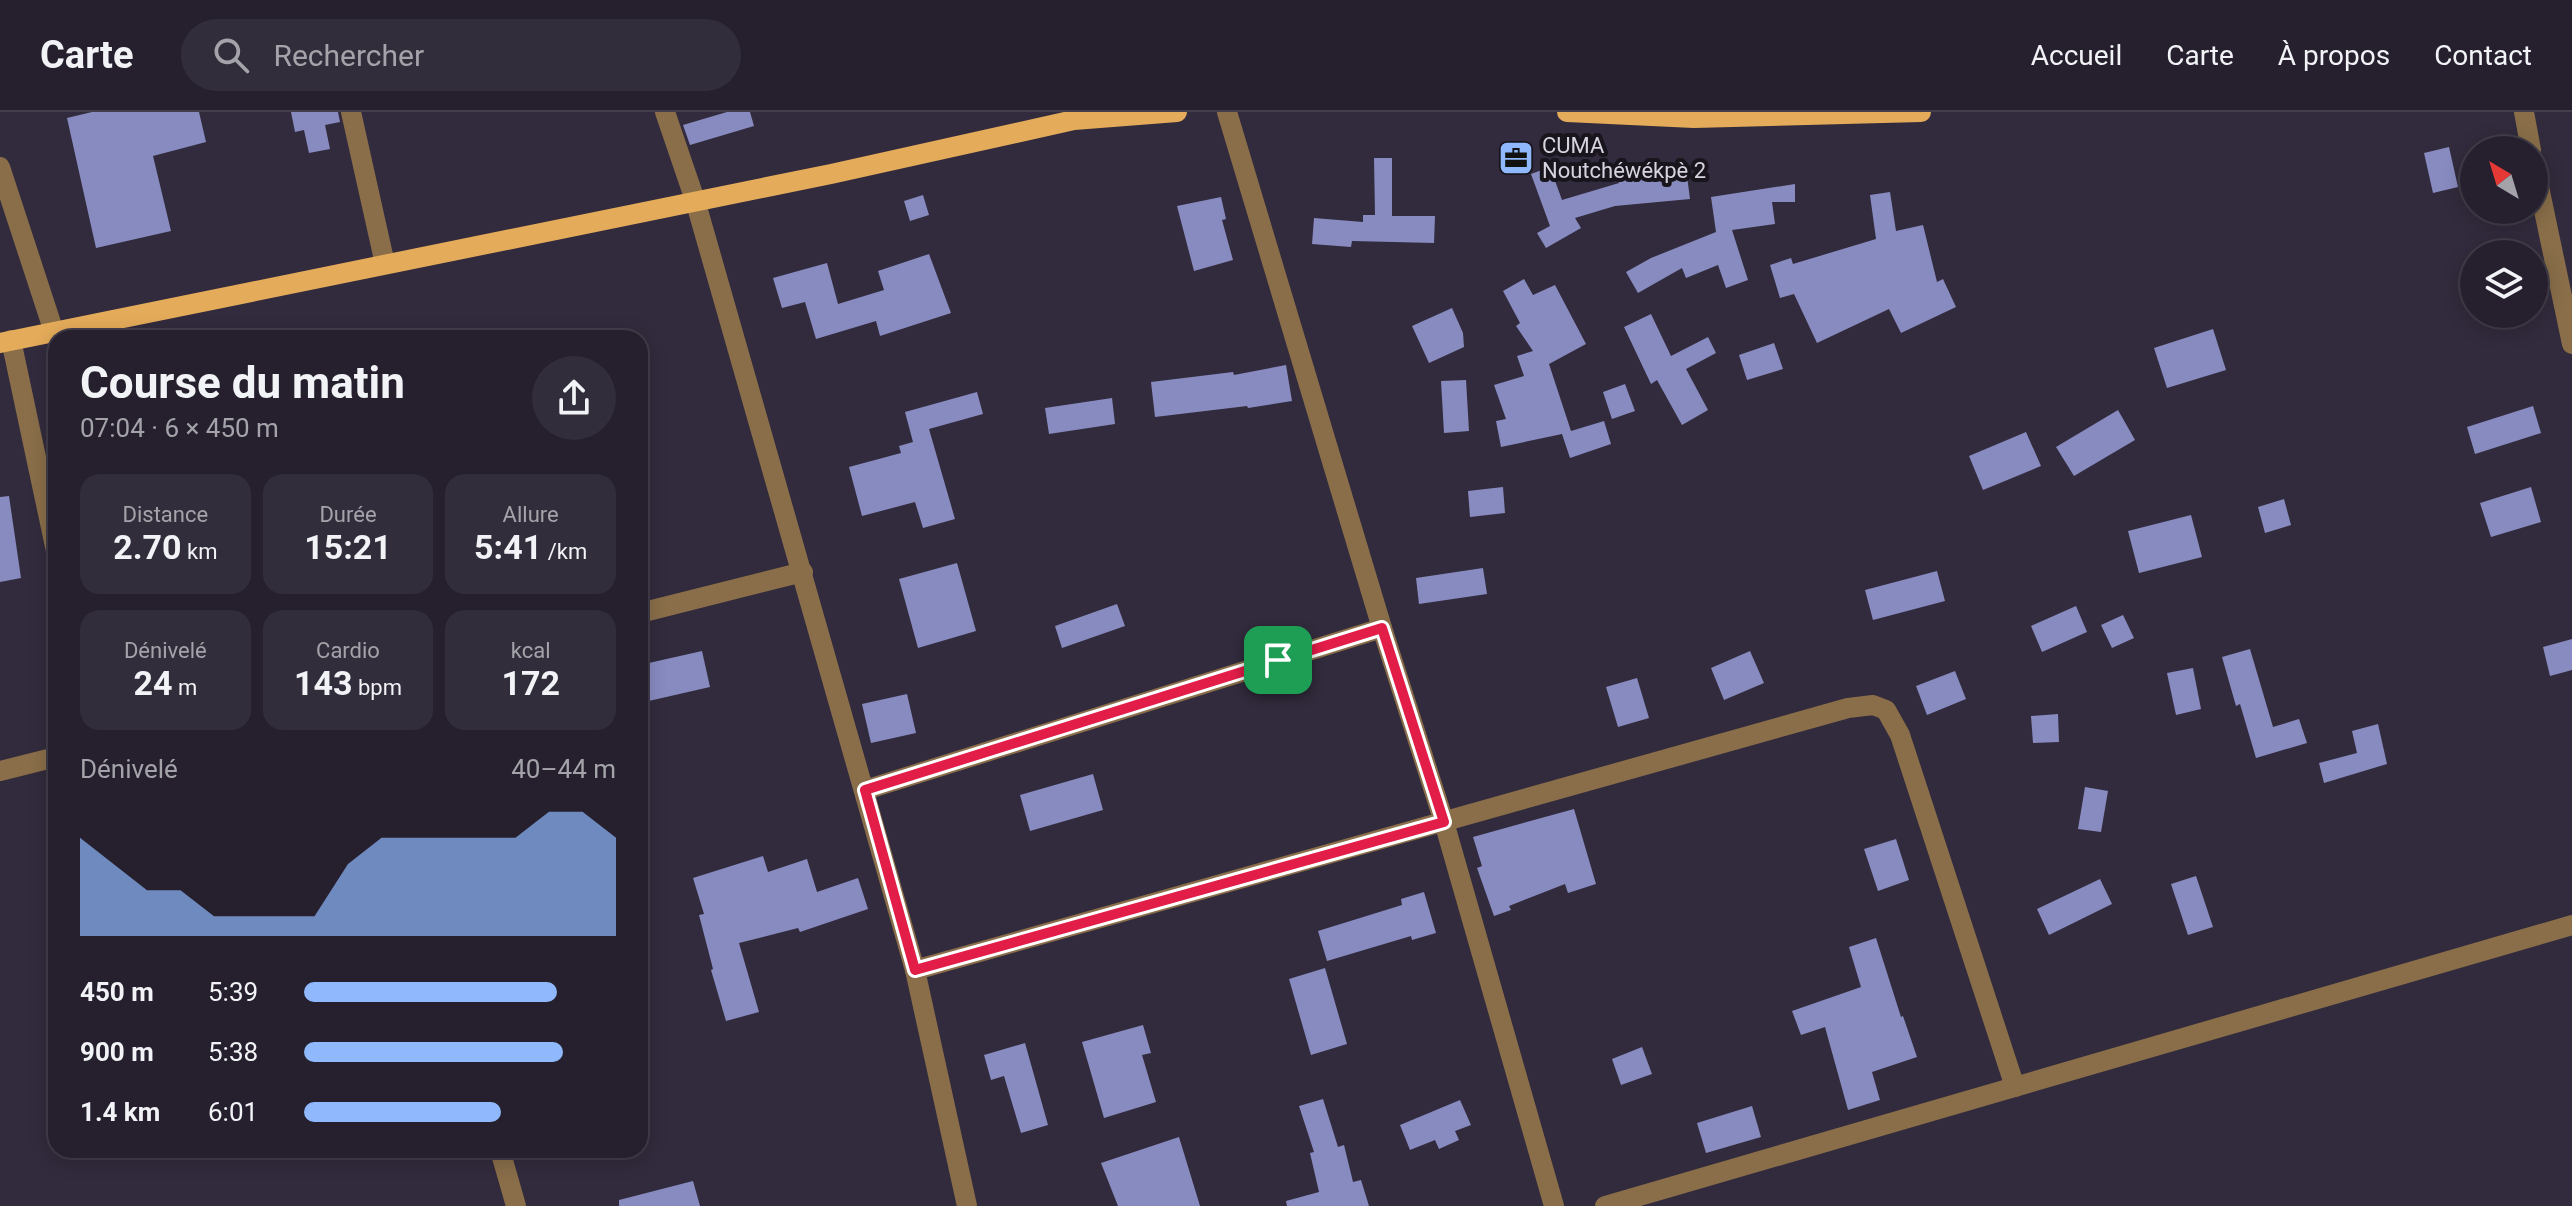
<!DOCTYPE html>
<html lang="fr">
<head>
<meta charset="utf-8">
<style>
	body { margin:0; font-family:Roboto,sans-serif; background:#322d3a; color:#f1f3f6; height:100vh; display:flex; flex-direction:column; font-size:30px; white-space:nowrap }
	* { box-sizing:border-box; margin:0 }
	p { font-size:26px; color:#a4a3aa }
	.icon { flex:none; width:44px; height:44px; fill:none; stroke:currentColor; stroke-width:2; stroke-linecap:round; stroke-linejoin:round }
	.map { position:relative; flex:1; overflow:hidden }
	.details { position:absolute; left:48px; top:218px; width:600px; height:828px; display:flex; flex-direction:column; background:#26202e; border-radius:24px; box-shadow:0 4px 20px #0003,0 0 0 2px #423e4a }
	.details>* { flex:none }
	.needle { width:52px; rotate:322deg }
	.fabs { position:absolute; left:2460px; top:24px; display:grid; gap:16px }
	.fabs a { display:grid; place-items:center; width:88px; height:88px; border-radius:50%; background:#26202e; box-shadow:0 4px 20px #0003,0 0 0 2px #423e4a; font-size:40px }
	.pin { position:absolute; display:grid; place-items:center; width:68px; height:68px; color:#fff; margin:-34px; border-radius:16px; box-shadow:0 4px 12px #0006 }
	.round { display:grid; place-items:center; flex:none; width:84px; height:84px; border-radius:42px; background:#322d3a }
	.head { display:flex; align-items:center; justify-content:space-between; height:136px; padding:0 32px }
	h1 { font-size:44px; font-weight:700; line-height:60px }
	.metrics { display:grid; grid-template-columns:repeat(3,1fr); gap:12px; height:136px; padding:8px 32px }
	.metrics div { display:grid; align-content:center; border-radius:20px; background:#322d3a; text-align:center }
	.metrics b { font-size:34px; font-weight:700 }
	.metrics small { font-size:22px; font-weight:400 }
	.metrics p { font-size:22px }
	.chart { height:224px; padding:16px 32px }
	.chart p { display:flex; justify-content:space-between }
	.chart svg { width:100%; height:144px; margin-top:8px; fill:#8fb8fd; opacity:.7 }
	ul { padding:0 32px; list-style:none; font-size:26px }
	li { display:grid; grid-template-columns:128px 96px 1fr; align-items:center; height:60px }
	li i { height:20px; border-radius:10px; background:#8fb8fd }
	header { display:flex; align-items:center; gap:48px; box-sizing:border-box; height:112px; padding:0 40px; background:#26202e; border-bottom:2px solid #423e4a }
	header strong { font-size:38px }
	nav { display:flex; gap:44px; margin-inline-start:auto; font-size:28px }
	.search { width:560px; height:72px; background:#322d3a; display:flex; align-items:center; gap:20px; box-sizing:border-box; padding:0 28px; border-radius:44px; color:#a4a3aa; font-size:30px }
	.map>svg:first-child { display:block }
</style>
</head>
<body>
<header>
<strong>Carte</strong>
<div class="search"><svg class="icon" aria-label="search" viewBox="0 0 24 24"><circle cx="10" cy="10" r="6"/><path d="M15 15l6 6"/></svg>Rechercher</div>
<nav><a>Accueil</a><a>Carte</a><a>À propos</a><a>Contact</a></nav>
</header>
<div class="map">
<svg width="2572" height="1094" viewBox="0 0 2572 1094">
	<rect width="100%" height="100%" fill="#322b3d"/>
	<g fill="#888bc0">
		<path d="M92,0H199L206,30L153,44L171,119L96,136L67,6Z"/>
		<path d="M291,0H338L340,10L325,13L330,37L309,41L304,18L295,20Z"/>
		<path d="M727,0H750L754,14L690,33L683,13Z"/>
		<path d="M2449,35L2458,75L2433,81L2424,41Z"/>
		<path d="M1374,46H1392V104H1435L1434,131L1352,129L1351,135L1312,132L1314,106L1363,110V103H1375Z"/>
		<path d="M1550,55L1562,88L1619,71L1618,67L1649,63V70L1687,64L1690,87L1615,94L1575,106L1581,116L1546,136L1537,121L1550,114L1531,62Z"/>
		<path d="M1795,72V90H1772L1775,112L1732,118L1748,168L1726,176L1718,153L1686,166L1682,156L1638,181L1626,160L1651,146L1716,120L1711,85Z"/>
		<path d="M1890,80L1896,119L1923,113L1937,170L1943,167L1956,195L1901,221L1889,197L1817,231L1794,182L1780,186L1770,153L1791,146L1793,152L1876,127L1870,83Z"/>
		<path d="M923,83L929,103L910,109L904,89Z"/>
		<path d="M1221,85L1226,107L1222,108L1233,148L1194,159L1177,94Z"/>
		<path d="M929,142L951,201L880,224L876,209L816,227L805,190L782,196L773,166L827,151L838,192L884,178L878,159Z"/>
		<path d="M1524,167L1533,183L1555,173L1586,232L1549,252L1571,319L1604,309L1611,332L1570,346L1562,322L1501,335L1496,309L1506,307L1494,273L1524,264L1517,244L1533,239L1516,214L1520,211L1503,179Z"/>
		<path d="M1452,196L1463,221L1464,235L1429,251L1412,214Z"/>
		<path d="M1651,202L1671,244L1708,225L1716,241L1686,257L1708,298L1682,313L1657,268L1651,272L1624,215Z"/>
		<path d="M2213,217L2226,258L2167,276L2154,236Z"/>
		<path d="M1774,231L1783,257L1747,268L1739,243Z"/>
		<path d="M1286,253L1292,289L1248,296L1247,294L1155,305L1151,270L1233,260L1234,263Z"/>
		<path d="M1466,268L1469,319L1444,321L1441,269Z"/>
		<path d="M1625,272L1635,299L1612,307L1603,280Z"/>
		<path d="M977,280L983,302L929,317L955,407L923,416L915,390L862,404L849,355L901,341L899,334L913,330L905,300Z"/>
		<path d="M1112,286L1115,312L1049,322L1045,296Z"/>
		<path d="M2533,294L2541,321L2475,342L2467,315Z"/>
		<path d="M2118,298L2135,328L2074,364L2056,335Z"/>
		<path d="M2026,320L2041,354L1983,378L1969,344Z"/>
		<path d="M1503,375L1505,401L1470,405L1468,379Z"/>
		<path d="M2531,375L2541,410L2491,425L2480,391Z"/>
		<path d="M9,384L21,466L0,470V385Z"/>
		<path d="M2284,387L2291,413L2265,421L2258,395Z"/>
		<path d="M2191,403L2202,445L2139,461L2128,419Z"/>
		<path d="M957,451L976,519L918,536L899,467Z"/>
		<path d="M1483,456L1487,482L1419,492L1416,466Z"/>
		<path d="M1937,459L1945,489L1873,508L1865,478Z"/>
		<path d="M1117,492L1125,514L1062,536L1055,514Z"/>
		<path d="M2076,494L2087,520L2042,540L2031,514Z"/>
		<path d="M2123,503L2134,526L2112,536L2101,513Z"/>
		<path d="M2572,527V558L2550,564L2543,535Z"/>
		<path d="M2250,537L2273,615L2299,607L2307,631L2256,646L2240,592L2236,594L2222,545Z"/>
		<path d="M702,539L710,575L640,591V553Z"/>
		<path d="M1750,539L1764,571L1724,588L1711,556Z"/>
		<path d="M2193,556L2201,597L2176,603L2167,561Z"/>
		<path d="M1955,559L1966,587L1927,603L1916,574Z"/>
		<path d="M1637,566L1649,606L1618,615L1606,575Z"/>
		<path d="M907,582L916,621L871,631L862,592Z"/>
		<path d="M2058,602L2059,630L2033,631L2031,604Z"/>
		<path d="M2378,612L2387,652L2324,671L2319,651L2357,641L2352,619Z"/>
		<path d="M1093,662L1103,698L1030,719L1020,683Z"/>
		<path d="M2085,675L2108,679L2101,720L2078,717Z"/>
		<path d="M1574,697L1596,772L1568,781L1565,772L1509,794L1511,798L1494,804L1477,756L1482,754L1473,725Z"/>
		<path d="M1896,727L1909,768L1878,779L1864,737Z"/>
		<path d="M763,744L768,760L807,747L817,780L858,766L868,797L800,820L798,816L739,831L759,900L726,909L711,858L713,857L699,803L704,802L693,766Z"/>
		<path d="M2196,764L2213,815L2188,823L2171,772Z"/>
		<path d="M2100,767L2112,792L2049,823L2037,797Z"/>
		<path d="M1424,780L1436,821L1412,828L1411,824L1327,849L1318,819L1402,793L1401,787Z"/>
		<path d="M1876,826L1901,905L1903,904L1917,945L1872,960L1880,988L1848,998L1825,915L1801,923L1792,899L1861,875L1849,835Z"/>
		<path d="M1325,856L1347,932L1311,943L1289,867Z"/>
		<path d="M1143,913L1151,941L1142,943L1156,990L1104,1006L1082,930Z"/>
		<path d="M1025,931L1048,1013L1021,1021L1004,964L991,968L984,943Z"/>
		<path d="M1642,935L1652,962L1621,973L1612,947Z"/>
		<path d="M1323,987L1338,1035L1344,1033L1353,1070L1361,1068L1369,1094H1287L1286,1089L1319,1080L1310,1041L1314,1040L1299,994Z"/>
		<path d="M1460,988L1471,1013L1455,1019L1459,1028L1439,1037L1435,1028L1410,1038L1400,1013Z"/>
		<path d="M1752,994L1761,1025L1706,1041L1697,1011Z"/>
		<path d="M1179,1025L1200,1094H1118L1101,1051Z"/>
		<path d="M693,1069L700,1094H619V1088Z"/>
	</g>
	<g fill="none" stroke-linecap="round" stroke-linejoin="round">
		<g stroke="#896e49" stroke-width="20">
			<path d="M351,0L385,152"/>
			<path d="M665,0L695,88L915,858L967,1094"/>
			<path d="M1227,0L1382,516L1444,710L1554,1094"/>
			<path d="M2524,0L2531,38"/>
			<path d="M2534,51L2572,232"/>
			<path d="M0,55L54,220"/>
			<path d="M11,228L56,439"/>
			<path d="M640,501L803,460"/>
			<path d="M0,659L56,645"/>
			<path d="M865,678L1382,516"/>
			<path d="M915,858L1848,596L1873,593L1886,598L1900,623L2015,975"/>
			<path d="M500,1038L516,1094"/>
			<path d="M1605,1094L2572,813"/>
		</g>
		<g stroke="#e4ab5a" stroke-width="20">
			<path d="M1567,0L1694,6L1921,0"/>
			<path d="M0,231L831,62L1074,8L1177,0"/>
		</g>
	</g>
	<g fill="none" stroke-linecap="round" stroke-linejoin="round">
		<g stroke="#fff" stroke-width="16">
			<path id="route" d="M1382,516L1444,710L915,858L865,678Z"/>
		</g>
		<use href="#route" stroke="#e11d48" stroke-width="10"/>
	</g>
	<defs>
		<g id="office-square" transform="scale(1.8)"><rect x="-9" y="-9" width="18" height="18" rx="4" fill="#8fb8fd" stroke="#18151d"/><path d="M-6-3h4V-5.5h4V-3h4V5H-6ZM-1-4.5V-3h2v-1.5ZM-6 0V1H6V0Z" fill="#111"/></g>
	</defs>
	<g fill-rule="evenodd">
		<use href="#office-square" x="1516" y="46"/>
	</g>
	<g text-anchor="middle" stroke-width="8" stroke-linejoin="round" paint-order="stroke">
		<g font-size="22" fill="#d8d3df" stroke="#18151d" text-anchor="start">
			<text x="1542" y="41">CUMA<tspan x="1542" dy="25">Noutchéwékpè 2</tspan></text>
		</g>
	</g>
</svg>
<div class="fabs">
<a><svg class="needle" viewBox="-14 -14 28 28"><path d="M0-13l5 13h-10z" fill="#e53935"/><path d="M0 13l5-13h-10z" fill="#a4a3aa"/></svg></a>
<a><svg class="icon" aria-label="layers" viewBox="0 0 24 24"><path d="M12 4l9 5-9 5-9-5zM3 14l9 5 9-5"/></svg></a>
</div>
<div class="pin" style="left:1278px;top:548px;background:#1e9e55"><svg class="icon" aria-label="arrive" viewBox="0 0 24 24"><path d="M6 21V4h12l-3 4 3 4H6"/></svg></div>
<section class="details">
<div class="head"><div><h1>Course du matin</h1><p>07:04 · 6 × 450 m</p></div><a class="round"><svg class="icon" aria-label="share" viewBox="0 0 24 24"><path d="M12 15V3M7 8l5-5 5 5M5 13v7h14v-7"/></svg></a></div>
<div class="metrics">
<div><p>Distance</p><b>2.70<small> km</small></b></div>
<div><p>Durée</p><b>15:21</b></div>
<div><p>Allure</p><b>5:41<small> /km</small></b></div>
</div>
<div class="metrics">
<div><p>Dénivelé</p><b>24<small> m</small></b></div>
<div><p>Cardio</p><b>143<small> bpm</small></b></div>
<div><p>kcal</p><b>172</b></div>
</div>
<div class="chart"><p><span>Dénivelé</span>40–44 m</p>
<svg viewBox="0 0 160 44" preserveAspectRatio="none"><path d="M0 44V14L10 22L20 30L30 30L40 38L50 38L60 38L70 38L80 22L90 14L100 14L110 14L120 14L130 14L140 6L150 6L160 14V44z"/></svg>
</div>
<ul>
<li><b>450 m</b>5:39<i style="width:81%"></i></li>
<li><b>900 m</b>5:38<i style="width:83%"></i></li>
<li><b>1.4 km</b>6:01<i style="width:63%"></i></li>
</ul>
</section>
</div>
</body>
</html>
